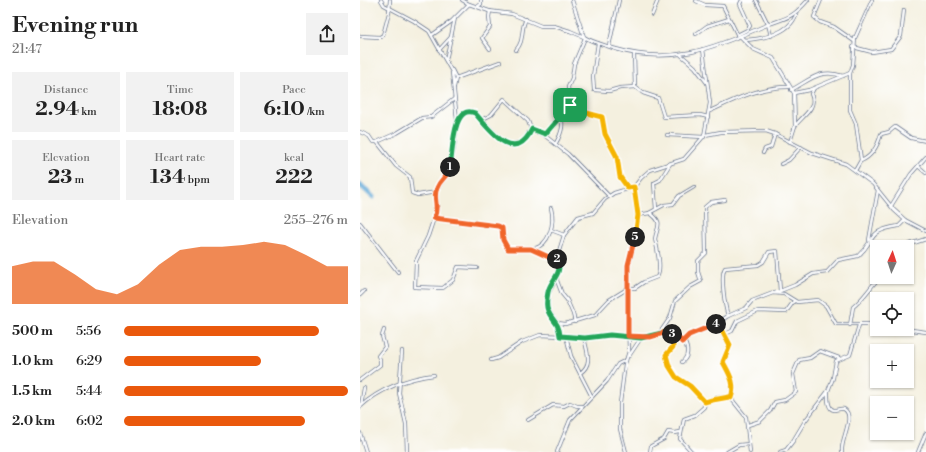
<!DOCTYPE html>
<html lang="en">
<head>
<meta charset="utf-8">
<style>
	body { margin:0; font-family:"Libre Bodoni",serif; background:#f2f2f2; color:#222; height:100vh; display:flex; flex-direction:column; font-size:15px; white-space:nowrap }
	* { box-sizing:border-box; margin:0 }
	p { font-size:13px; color:#767676 }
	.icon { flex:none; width:22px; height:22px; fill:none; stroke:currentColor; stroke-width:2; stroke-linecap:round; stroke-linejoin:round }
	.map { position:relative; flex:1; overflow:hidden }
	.side { display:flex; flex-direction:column; background:#fff; width:360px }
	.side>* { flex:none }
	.needle { width:26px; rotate:3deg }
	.controls { position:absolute; left:510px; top:240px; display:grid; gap:8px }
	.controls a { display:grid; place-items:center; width:44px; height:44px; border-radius:0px; background:#fff; box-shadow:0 1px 3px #0004; font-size:20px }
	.pin { position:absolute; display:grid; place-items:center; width:34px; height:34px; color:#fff; margin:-17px; border-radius:8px; box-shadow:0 2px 6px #0006 }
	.km { position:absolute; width:20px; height:20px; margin:-10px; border-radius:50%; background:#222; color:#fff; font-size:11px; line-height:20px; text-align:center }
	.round { display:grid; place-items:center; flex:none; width:42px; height:42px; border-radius:0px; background:#f2f2f2 }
	.headline { display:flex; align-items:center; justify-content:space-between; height:68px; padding:0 12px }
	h1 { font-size:22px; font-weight:700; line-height:30px }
	.stats { display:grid; grid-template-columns:repeat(3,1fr); gap:6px; height:68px; padding:4px 12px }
	.stats div { display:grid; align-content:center; border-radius:0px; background:#f2f2f2; text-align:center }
	.stats b { font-size:20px; font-weight:700 }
	.stats small { font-size:11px; font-weight:400 }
	.stats p { font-size:11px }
	.chart { height:112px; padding:8px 12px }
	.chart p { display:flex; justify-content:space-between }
	.chart svg { width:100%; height:72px; margin-top:4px; fill:#ea580c; opacity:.7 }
	ul { padding:0 12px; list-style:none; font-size:13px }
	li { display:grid; grid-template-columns:64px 48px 1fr; align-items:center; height:30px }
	li i { height:10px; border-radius:5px; background:#ea580c }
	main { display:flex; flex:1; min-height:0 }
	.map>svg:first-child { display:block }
</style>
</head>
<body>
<main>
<section class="side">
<div class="headline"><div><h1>Evening run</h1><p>21:47</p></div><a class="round"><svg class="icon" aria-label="share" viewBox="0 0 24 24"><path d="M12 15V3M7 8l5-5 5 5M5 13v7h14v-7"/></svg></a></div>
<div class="stats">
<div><p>Distance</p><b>2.94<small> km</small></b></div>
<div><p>Time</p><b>18:08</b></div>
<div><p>Pace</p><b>6:10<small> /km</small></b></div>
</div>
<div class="stats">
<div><p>Elevation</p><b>23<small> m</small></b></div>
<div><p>Heart rate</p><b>134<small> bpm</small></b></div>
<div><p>kcal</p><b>222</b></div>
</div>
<div class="chart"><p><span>Elevation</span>255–276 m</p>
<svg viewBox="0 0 160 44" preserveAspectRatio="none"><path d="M0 44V21L10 18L20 18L30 26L40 35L50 38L60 32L70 20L80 11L90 9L100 9L110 8L120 6L130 8L140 14L150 21L160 21V44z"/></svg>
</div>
<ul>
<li><b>500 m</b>5:56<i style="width:87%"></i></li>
<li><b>1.0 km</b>6:29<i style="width:61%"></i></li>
<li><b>1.5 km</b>5:44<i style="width:100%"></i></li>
<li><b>2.0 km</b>6:02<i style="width:81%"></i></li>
</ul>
</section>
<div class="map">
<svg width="566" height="452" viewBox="0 0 566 452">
	<rect width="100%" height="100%" fill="#fff"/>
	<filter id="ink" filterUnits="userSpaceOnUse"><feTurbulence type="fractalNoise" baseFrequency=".025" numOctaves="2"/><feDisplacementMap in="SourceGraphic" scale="8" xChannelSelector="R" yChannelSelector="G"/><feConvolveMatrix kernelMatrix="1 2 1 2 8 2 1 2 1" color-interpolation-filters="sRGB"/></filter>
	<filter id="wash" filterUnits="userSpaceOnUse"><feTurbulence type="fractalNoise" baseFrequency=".012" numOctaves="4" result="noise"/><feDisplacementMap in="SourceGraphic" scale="16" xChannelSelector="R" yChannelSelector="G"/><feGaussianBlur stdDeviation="0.9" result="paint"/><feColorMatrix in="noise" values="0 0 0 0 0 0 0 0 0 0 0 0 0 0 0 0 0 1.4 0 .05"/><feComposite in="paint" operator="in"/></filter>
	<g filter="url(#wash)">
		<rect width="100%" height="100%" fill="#f4f0df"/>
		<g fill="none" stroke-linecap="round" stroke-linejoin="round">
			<path stroke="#60a9d7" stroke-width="5" d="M0,185L13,197"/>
		</g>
	</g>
	<g filter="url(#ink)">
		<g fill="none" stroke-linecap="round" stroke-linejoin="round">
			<g stroke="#67738b" stroke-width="4">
				<g id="minor">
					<path d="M21,0L24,5L54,21L69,31L92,72L97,120L94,147L89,172L76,190L77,209L68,236L56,261L55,287L83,288L93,280L98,267L117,268"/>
					<path d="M102,0L109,4"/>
					<path d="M212,0L224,37C234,43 245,45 256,49C310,65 352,49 402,27C425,17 430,21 448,0"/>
					<path d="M396,0L408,24L411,36"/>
					<path d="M461,0L454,17L460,22L474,27L494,41"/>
					<path d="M336,1L345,5L363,6L377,34"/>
					<path d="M117,7L121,4V0"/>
					<path d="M292,15L298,0"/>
					<path d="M336,34L347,26L369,19"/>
					<path d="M72,35L92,21L109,4L129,11L152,14L181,26H194L210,31L224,37"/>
					<path d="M377,35L387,30L390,26L380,4L382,0"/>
					<path d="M0,36L20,37L23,35L29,13L30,0"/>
					<path d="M381,37L393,49L413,58L434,93L435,126L430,142"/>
					<path d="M384,40C402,39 429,34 436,15"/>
					<path d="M238,43L233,76L234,90L249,91L260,88L275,87"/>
					<path d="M249,46L259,0"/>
					<path d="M493,47L512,52L531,49L541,36L544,10"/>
					<path d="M130,49L122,38L130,27L129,17L130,11"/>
					<path d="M79,50L91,37"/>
					<path d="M156,50C165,40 160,30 166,19"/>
					<path d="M274,54L275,87L283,93L298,98L304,117L340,115L348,117"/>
					<path d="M321,55L335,67L347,83"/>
					<path d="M86,60L95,18"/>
					<path d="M92,70L96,78L94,87"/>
					<path d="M96,78L140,62"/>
					<path d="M431,90C450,80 460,68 483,76"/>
					<path d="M434,93L449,90L490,73"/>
					<path d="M211,101L223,112L242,117L245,134L257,157L260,177L268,188"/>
					<path d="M350,111C376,99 399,87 428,87"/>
					<path d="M97,120C102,114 107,110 115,113L143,142L148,145L163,142L171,129"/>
					<path d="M121,120L131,115L144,99L168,121L171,129L183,135L186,133L210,106L208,87L212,78L214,64L225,38"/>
					<path d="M435,126C442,116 458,108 451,94L454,88"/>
					<path d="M0,132L9,136L13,142H17L37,133L62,118L71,117L94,99"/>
					<path d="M184,135L208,154L249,196"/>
					<path d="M307,135L344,137"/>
					<path d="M345,135L361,132L406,131L415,134L452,153L486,164L513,184L534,210L545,220L566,231"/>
					<path d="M17,142L36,166L50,177L52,193L58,195L76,192"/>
					<path d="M196,143C200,136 205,124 200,116"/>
					<path d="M403,153L405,149L411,147L415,134"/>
					<path d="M501,161C513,156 518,145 521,134L529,132L535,127L551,138L566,141"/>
					<path d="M421,164L429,160L441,147"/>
					<path d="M558,166L566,173"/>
					<path d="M496,169L501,160L496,124L490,110V73L493,65L495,38L512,0"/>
					<path d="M531,206L551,174L566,157"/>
					<path d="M296,209L294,183L300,180L310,164"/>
					<path d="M289,213L304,205L313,204L319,196L334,187"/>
					<path d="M74,218L138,226L142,228L143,240L148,249H171L191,258L198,259"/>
					<path d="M0,223L38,272"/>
					<path d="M191,230L204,235"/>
					<path d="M509,240L518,190"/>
					<path d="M541,247L566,239"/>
					<path d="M173,249C190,245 195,223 191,208"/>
					<path d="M196,278L202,294L207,300L213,314L215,322"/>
					<path d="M267,288H275L284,282L297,277C302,270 297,247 295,239C297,226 304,223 290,213L278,215"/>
					<path d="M415,293L435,285L453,274L467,272L478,260L498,256C517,239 506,231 539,226L545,220"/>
					<path d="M0,295L4,291"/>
					<path d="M368,316C365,307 360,275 365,268L398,265L403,262L409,252L417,251L420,291"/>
					<path d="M358,322L370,345L363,362C370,375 376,384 371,398"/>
					<path d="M198,323L205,324L235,315L249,300L267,289"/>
					<path d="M490,325L493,307C504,298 510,287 520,277"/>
					<path d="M545,329L566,332"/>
					<path d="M312,332L313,347L306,355L309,366L316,377L330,386L345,402L355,398L370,397L386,417L390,452"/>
					<path d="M299,334L310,318L315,301L330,287L341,281L338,272V261L346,253L345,207L351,202L365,200"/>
					<path d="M365,334L372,331L377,321L398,311L426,312L434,301"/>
					<path d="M200,336L197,323L188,310V294L197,277L199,251L204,235L218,217L233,213L245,199L254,193L274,187"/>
					<path d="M206,336L211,356L232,397"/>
					<path d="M42,351L39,393L46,424L47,452"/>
					<path d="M269,356L281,338"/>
					<path d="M131,360L138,358L162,342L180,335L225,337L250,335L281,338L310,331L323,342L329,335L351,327L368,316L386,308L392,301L413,293L424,294L437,302L458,300L466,306L476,324H517"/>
					<path d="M322,362C329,356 328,348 324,341"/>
					<path d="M220,373C234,364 226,350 224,337"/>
					<path d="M0,380L20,365V359L18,356L25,347L22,336L24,330"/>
					<path d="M468,392C468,397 467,409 474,410C477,410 481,408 484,409C496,416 480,440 482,452"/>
					<path d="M1,406L4,388"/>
					<path d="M0,407C19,389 48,378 74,375"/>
					<path d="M168,420L193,405L204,406L210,403L217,406H222"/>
					<path d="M388,425L400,421L410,411L415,402L425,400L436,392L433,374L439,360L450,358L460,351L479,358"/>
					<path d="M0,433L6,452"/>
					<path d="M197,452L210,420L247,381L258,364L266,360"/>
					<path d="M266,452L260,429V403L265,364L269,351L267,280L268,264L271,258L278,221L274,187L281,178L290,170L324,159L344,136L350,103L343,49"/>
					<path d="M290,452L291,446L304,439L308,432L315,433L320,432"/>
					<path d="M332,452L320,439L324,419L335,415L344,407L345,402"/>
					<path d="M367,452L379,445L389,444"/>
					<path d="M420,452L426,450L433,441L445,421L468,391L473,378L476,361L490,355L499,325"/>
					<path d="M558,452L566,433"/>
				</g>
			</g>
			<use href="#minor" stroke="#fff" stroke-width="2.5"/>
		</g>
	</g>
	<g fill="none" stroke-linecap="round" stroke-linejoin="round" filter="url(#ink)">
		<g stroke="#fff" stroke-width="8">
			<path id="split-1" d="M90,167C93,153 92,103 115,113C130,131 155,165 172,129L185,134L210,105"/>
		</g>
		<g stroke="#fff" stroke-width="8">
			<path id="split-2" d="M90,167C87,178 80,179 77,188C72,198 80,205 74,218L138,226L142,228L143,240L148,249H171L191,258L197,259"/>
		</g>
		<g stroke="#fff" stroke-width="8">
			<path id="split-3" d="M197,259C204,274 190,280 188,292C187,297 186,307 188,311C192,321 199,322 200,336L225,338L250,335L281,338L310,331L312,332V334"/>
		</g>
		<g stroke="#fff" stroke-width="8">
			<path id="split-4" d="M312,334L313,347L306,355L309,366L316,377L330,386L345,402C353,399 360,399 369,397L371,398C376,384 370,375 363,362L370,345L358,322L356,324"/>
		</g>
		<g stroke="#fff" stroke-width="8">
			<path id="split-5" d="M275,237L268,265V336L290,337L310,331L314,333L322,342L329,335L356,324"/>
		</g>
		<g stroke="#fff" stroke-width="8">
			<path id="split-6" d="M210,105L211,101L223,112L242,117L245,134L257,157L260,177L268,188L274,187L278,215L275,237"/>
		</g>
		<use href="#split-1" stroke="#22a559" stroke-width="5"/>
		<use href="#split-2" stroke="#f0652b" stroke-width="5"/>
		<use href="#split-3" stroke="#22a559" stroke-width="5"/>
		<use href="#split-4" stroke="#f5b400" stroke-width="5"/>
		<use href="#split-5" stroke="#f0652b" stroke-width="5"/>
		<use href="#split-6" stroke="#f5b400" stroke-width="5"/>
	</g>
</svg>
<div class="controls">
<a><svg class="needle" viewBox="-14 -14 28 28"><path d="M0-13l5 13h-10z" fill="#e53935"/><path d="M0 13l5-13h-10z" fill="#767676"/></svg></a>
<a><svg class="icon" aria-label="locate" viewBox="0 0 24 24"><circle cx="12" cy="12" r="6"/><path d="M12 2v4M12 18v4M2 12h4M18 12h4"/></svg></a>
<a>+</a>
<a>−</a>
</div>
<div class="pin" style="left:210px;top:105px;background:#1e9e55"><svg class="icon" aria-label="arrive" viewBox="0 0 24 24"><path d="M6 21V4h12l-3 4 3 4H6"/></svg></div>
<b class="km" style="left:90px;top:167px">1</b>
<b class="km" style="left:197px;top:259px">2</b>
<b class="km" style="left:312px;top:334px">3</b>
<b class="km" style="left:356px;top:324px">4</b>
<b class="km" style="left:275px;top:237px">5</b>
</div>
</main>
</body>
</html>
